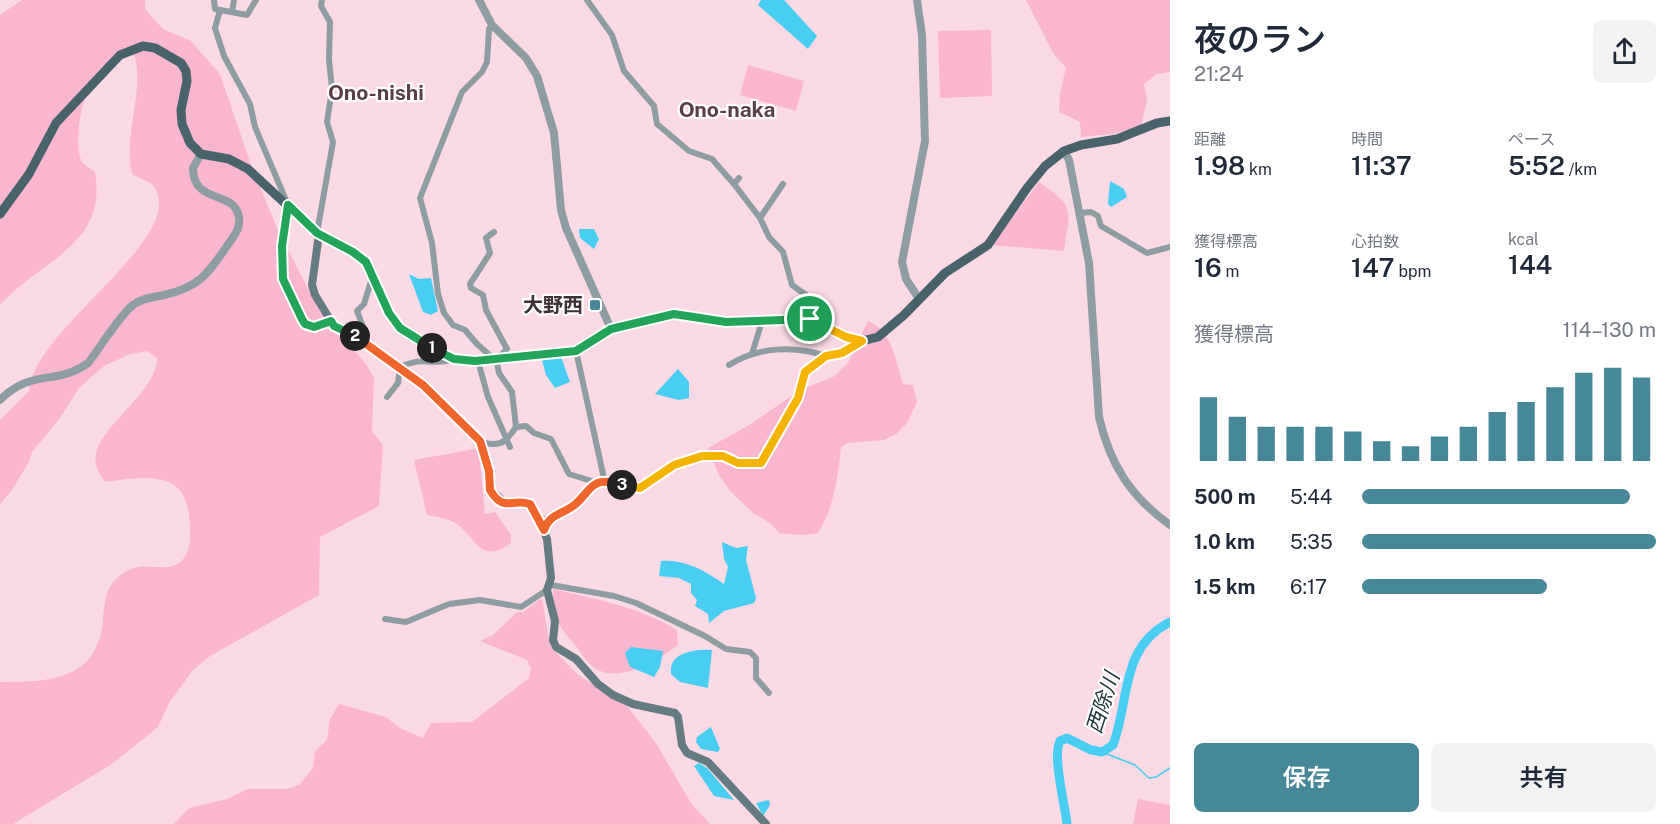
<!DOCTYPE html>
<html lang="ja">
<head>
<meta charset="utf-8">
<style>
	body { margin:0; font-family:"Public Sans","Noto Sans JP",sans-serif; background:#f2f2f3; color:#1f2937; height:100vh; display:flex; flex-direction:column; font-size:22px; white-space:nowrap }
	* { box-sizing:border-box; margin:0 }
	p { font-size:20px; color:#747a83 }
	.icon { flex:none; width:33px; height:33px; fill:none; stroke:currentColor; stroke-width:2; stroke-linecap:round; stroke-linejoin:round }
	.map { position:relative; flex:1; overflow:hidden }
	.details { display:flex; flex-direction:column; background:#fff; width:510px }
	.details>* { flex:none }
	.pin { position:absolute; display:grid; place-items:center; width:51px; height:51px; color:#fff; margin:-26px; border:3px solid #fff; border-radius:50%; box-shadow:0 2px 6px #0007 }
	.km { position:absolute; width:30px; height:30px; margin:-15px; border-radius:50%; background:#222; color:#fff; font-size:16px; line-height:30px; text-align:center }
	.round { display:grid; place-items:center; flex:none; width:63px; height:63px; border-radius:9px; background:#f2f2f3 }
	.headline { display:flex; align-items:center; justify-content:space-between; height:102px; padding:0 24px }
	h1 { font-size:33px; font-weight:600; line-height:45px }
	.metrics { display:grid; grid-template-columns:repeat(3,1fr); gap:9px; height:102px; padding:6px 24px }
	.metrics div { display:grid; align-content:center }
	.metrics b { font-size:26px; font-weight:600 }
	.metrics small { font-size:16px; font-weight:400 }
	.metrics p { font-size:16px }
	.chart { height:168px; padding:12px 24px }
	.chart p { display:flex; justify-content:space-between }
	.chart svg { width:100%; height:108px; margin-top:6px; stroke:#47879a; stroke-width:6 }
	.button { display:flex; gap:12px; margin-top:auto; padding:12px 24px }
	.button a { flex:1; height:69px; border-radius:9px; background:#47879a; color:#fff; font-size:24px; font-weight:600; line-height:69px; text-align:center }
	.button a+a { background:#f2f2f3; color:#1f2937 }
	ul { padding:0 24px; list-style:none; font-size:20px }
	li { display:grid; grid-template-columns:96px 72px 1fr; align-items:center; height:45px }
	li i { height:15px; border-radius:8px; background:#47879a }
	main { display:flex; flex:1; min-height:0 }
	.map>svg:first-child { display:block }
</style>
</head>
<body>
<main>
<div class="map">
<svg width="1170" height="824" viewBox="0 0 1170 824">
	<rect width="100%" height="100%" fill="#fcdae5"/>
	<g fill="#fbb6cf">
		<path d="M22,0H145V9L163,29L191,41L220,74L251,165L277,228L319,310L366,364L374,378L372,431L383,445L379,506L320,537L319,595L210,656L193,670L169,703L158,727L112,764L13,824H0V682C48,682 97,681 103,621C104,607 105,589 116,579C140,555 160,575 179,563C190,555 190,542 190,530C189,482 171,476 126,479C118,480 112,482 104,481C101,476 97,470 96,464C89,431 157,395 157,358L147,351L130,354L104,366L79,388L60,418L32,452L29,462L12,490L0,504V420L29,391C34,328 185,241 155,188C151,181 139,179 132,174C123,134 144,96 135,57L127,52L85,98C80,111 75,146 81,160C83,165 91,168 95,172C108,246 41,259 0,305V15Z"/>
		<path d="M1026,0H1170V72L1157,74L1144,84L1147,100L1141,126L1113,134L1081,137L1080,122L1059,112L1060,93L1066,68L1053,53Z"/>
		<path d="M991,30L992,96L940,98L938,31Z"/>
		<path d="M748,65L804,81L796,111L740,95Z"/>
		<path d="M1039,182C1076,207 1070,210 1064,251L991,245Z"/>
		<path d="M868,321C892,330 896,362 903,384L913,385L917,402L907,423L896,434L884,440L848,443L841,447C838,476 834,508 818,533L802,535L780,533L767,521L753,513L730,491L719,475L708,448L751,424L800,390L833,377L848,363Z"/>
		<path d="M475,449L479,451L485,514L495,512L511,535V543C481,565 477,539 458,525C449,518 437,517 427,515L414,460Z"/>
		<path d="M553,589C596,599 639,607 677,630L678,645C659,660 622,682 598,670C589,666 582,654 576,646C557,625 554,618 553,589Z"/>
		<path d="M542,598L549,641L555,651L577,674L627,706L656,743L691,803L710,824H174L189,808L227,799L247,789H286L299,785L313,768L315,751L327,740L330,719L339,704L386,717L400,728L423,738L431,723L472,722L529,678L531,668L527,660L480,641L493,635L517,612H523Z"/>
		<path d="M1138,799L1170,805V824H1133Z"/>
	</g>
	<g fill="#47cef1">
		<path d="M761,0H784L817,36L808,49L758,5Z"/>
		<path d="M1110,181L1124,189L1127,197L1111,207L1108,204Z"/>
		<path d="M579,229H594L599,239L594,249L580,238Z"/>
		<path d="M409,274L419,279L431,278L438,311L431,315L423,312Z"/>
		<path d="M561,357L570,382L555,388L546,375L542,360Z"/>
		<path d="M678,369L689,382V398L679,400L655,394Z"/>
		<path d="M722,542L736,548L748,546L746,560L756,598L754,603L724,611L709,623L708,614L695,606L697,600L691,593V584L679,578L659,576L661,561C685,559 705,571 724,584L728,567L724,559Z"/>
		<path d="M631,647L663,651L660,667L654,677L630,667L625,653Z"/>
		<path d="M712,650L708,688L680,682L671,674C668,652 696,649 712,650Z"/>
		<path d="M711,727L720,749L718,752L701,749L696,742L697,737Z"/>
		<path d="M699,763L707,768L734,800L714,796L694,766Z"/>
		<path d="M769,800L770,805L763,816L756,803Z"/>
	</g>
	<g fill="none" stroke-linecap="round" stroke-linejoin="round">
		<path stroke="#47cef1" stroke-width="1.5" d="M1102,752L1135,765L1149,778L1156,777L1170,768"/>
		<path stroke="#47cef1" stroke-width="9" d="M1067,824C1065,804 1052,756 1060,741L1067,738L1091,750L1102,752L1113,745C1130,700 1120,647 1170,622"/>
		<g stroke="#8e9da2" stroke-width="6">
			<path d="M214,0L215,9L247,15L256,0"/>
			<path d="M587,0L612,35L624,71L654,106L657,124L689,151L712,159L734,184L739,178"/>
			<path d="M220,10L215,28L224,56L250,104L255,127L288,205L282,246L283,279L305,324L314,327L331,321"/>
			<path d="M232,12L234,0"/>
			<path d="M492,25L489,29L487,62L482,72L462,92L420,198L432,243L438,294L444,313L453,325L465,330L477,344L494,359"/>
			<path d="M734,184L760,218"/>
			<path d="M783,184L760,218L769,237L783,252L792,285L806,295L810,319"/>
			<path d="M1080,213L1091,212L1098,216L1101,226L1147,253L1170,247"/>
			<path d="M494,232L486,238L490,253L470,284L471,288L483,295L486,310L507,349L499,357"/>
			<path d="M317,233L333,142L327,122L332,89L329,60L330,22L321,6L322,0"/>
			<path d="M359,338L364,329L357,311L364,304L373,275"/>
			<path d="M576,351L605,483"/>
			<path d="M752,354L762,321"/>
			<path d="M496,359L499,373L512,392L516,427"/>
			<path d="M478,361L488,397L510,447"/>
			<path d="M729,365C757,347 794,345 826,356"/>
			<path d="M387,397L398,383L400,367C426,355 433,367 454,359"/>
			<path d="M485,443C502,447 507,440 516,427L526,426L534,433L551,439L569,474L598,483"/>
			<path d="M539,520L550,518L573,506L586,490L598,483L640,488L673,465L702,456H723L737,463H761L797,398L805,372L826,356L842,353L862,341"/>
			<path d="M551,585L614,596L636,603L705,636L726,649L750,652L756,658V678L769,693"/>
			<path d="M385,619L406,622L449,604L480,600L521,607L547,590"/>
		</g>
		<g stroke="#8e9da2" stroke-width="8">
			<path d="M479,0L492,25L526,58L537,76L554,133L561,210L566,228L611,329"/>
			<path d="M917,0L922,35L925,141L902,262L906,279L919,299"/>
			<path d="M1064,151L1069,160L1089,263L1099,417C1110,465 1131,497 1170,525"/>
			<path d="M0,400C32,368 56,386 88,363C100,348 119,316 133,305C142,298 154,297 164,295C199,287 207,275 227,246C233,237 241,229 239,217C234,189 193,205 193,168L201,154"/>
		</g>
		<path stroke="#657b82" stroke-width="8" d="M319,234L312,285L315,295L334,326L360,339L409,373L476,437L483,448L491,490L506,504L526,502L535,510L547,539L551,578L547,590L555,621L553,640L556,647L576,659L598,684L613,695L633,704L675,713L678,717L682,745L687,753L708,762L766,824"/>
		<path stroke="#48636b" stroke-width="9" d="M0,214L29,174L56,123L120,55L143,46L155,48L181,63L186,71L187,81L181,110L182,124L190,143L201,154L229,159L248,169L317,233L353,252L366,262L389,313L400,328L454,359L475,361L576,351L611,329L674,314L726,323L810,319L846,337L862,341L878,337L904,315L945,273L988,245L1027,188L1045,166L1064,151L1081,145L1117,139L1157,123L1170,121"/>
	</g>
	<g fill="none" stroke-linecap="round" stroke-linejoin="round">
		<g stroke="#fff" stroke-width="12">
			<path id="split-1" d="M432,348L454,359L475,361L576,351L611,329L674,314L726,322L810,319"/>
		</g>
		<g stroke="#fff" stroke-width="12">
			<path id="split-2" d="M355,336L334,326L331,321L314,327L305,324L302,319L283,279L282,246L288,205L317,233L353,252L366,262L389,313L400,328L432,348"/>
		</g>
		<g stroke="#fff" stroke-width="12">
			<path id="split-3" d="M355,336L423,385L480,441L489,471L490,490C504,513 511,498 530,504L544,530C549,515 560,515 573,506C591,493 589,474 622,485"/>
		</g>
		<g stroke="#fff" stroke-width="12">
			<path id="split-4" d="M622,485L640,488L674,465L702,456H723L738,463H761L798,398L805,372L826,356L842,353L862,341L846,337L810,319"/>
		</g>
		<use href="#split-1" stroke="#22a559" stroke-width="8"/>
		<use href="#split-2" stroke="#22a559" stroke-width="8"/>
		<use href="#split-3" stroke="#f0652b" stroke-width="8"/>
		<use href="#split-4" stroke="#f5b400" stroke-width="8"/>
	</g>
	<rect fill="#47879a" stroke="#fff" stroke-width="2" x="589" y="299" width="12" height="12" rx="3"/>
	<g text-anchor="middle" stroke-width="4.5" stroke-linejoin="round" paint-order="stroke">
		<g font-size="20" font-weight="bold" fill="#3e3135" stroke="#fff" text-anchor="end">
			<text x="583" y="312">大野西</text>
		</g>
		<g font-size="21" font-weight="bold" fill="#593e47" stroke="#fff">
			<text x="376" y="100">Ono-nishi</text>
			<text x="727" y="117">Ono-naka</text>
		</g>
		<g font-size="21" font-style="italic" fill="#20373e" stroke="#fff">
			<text transform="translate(1103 703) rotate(-72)" y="7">西除川</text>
		</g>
	</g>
</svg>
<div class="pin" style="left:810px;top:319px;background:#1e9e55"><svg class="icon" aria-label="arrive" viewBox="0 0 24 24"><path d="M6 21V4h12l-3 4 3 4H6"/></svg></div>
<b class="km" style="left:432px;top:348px">1</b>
<b class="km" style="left:355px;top:336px">2</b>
<b class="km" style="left:622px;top:485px">3</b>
</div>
<section class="details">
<div class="headline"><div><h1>夜のラン</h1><p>21:24</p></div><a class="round"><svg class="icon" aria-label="share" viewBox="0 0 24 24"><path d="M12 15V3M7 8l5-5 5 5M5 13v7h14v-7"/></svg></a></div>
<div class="metrics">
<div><p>距離</p><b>1.98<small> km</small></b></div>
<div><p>時間</p><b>11:37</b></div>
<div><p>ペース</p><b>5:52<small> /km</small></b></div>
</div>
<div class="metrics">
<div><p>獲得標高</p><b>16<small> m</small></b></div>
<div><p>心拍数</p><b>147<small> bpm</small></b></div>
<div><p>kcal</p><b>144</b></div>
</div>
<div class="chart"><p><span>獲得標高</span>114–130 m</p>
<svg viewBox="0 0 160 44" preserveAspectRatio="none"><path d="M5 44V18M15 44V26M25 44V30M35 44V30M45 44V30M55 44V32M65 44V36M75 44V38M85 44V34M95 44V30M105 44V24M115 44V20M125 44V14M135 44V8M145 44V6M155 44V10"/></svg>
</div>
<ul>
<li><b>500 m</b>5:44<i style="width:91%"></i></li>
<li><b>1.0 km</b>5:35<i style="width:100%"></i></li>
<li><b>1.5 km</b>6:17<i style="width:63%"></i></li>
</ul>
<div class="button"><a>保存</a><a>共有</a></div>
</section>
</main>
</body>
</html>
